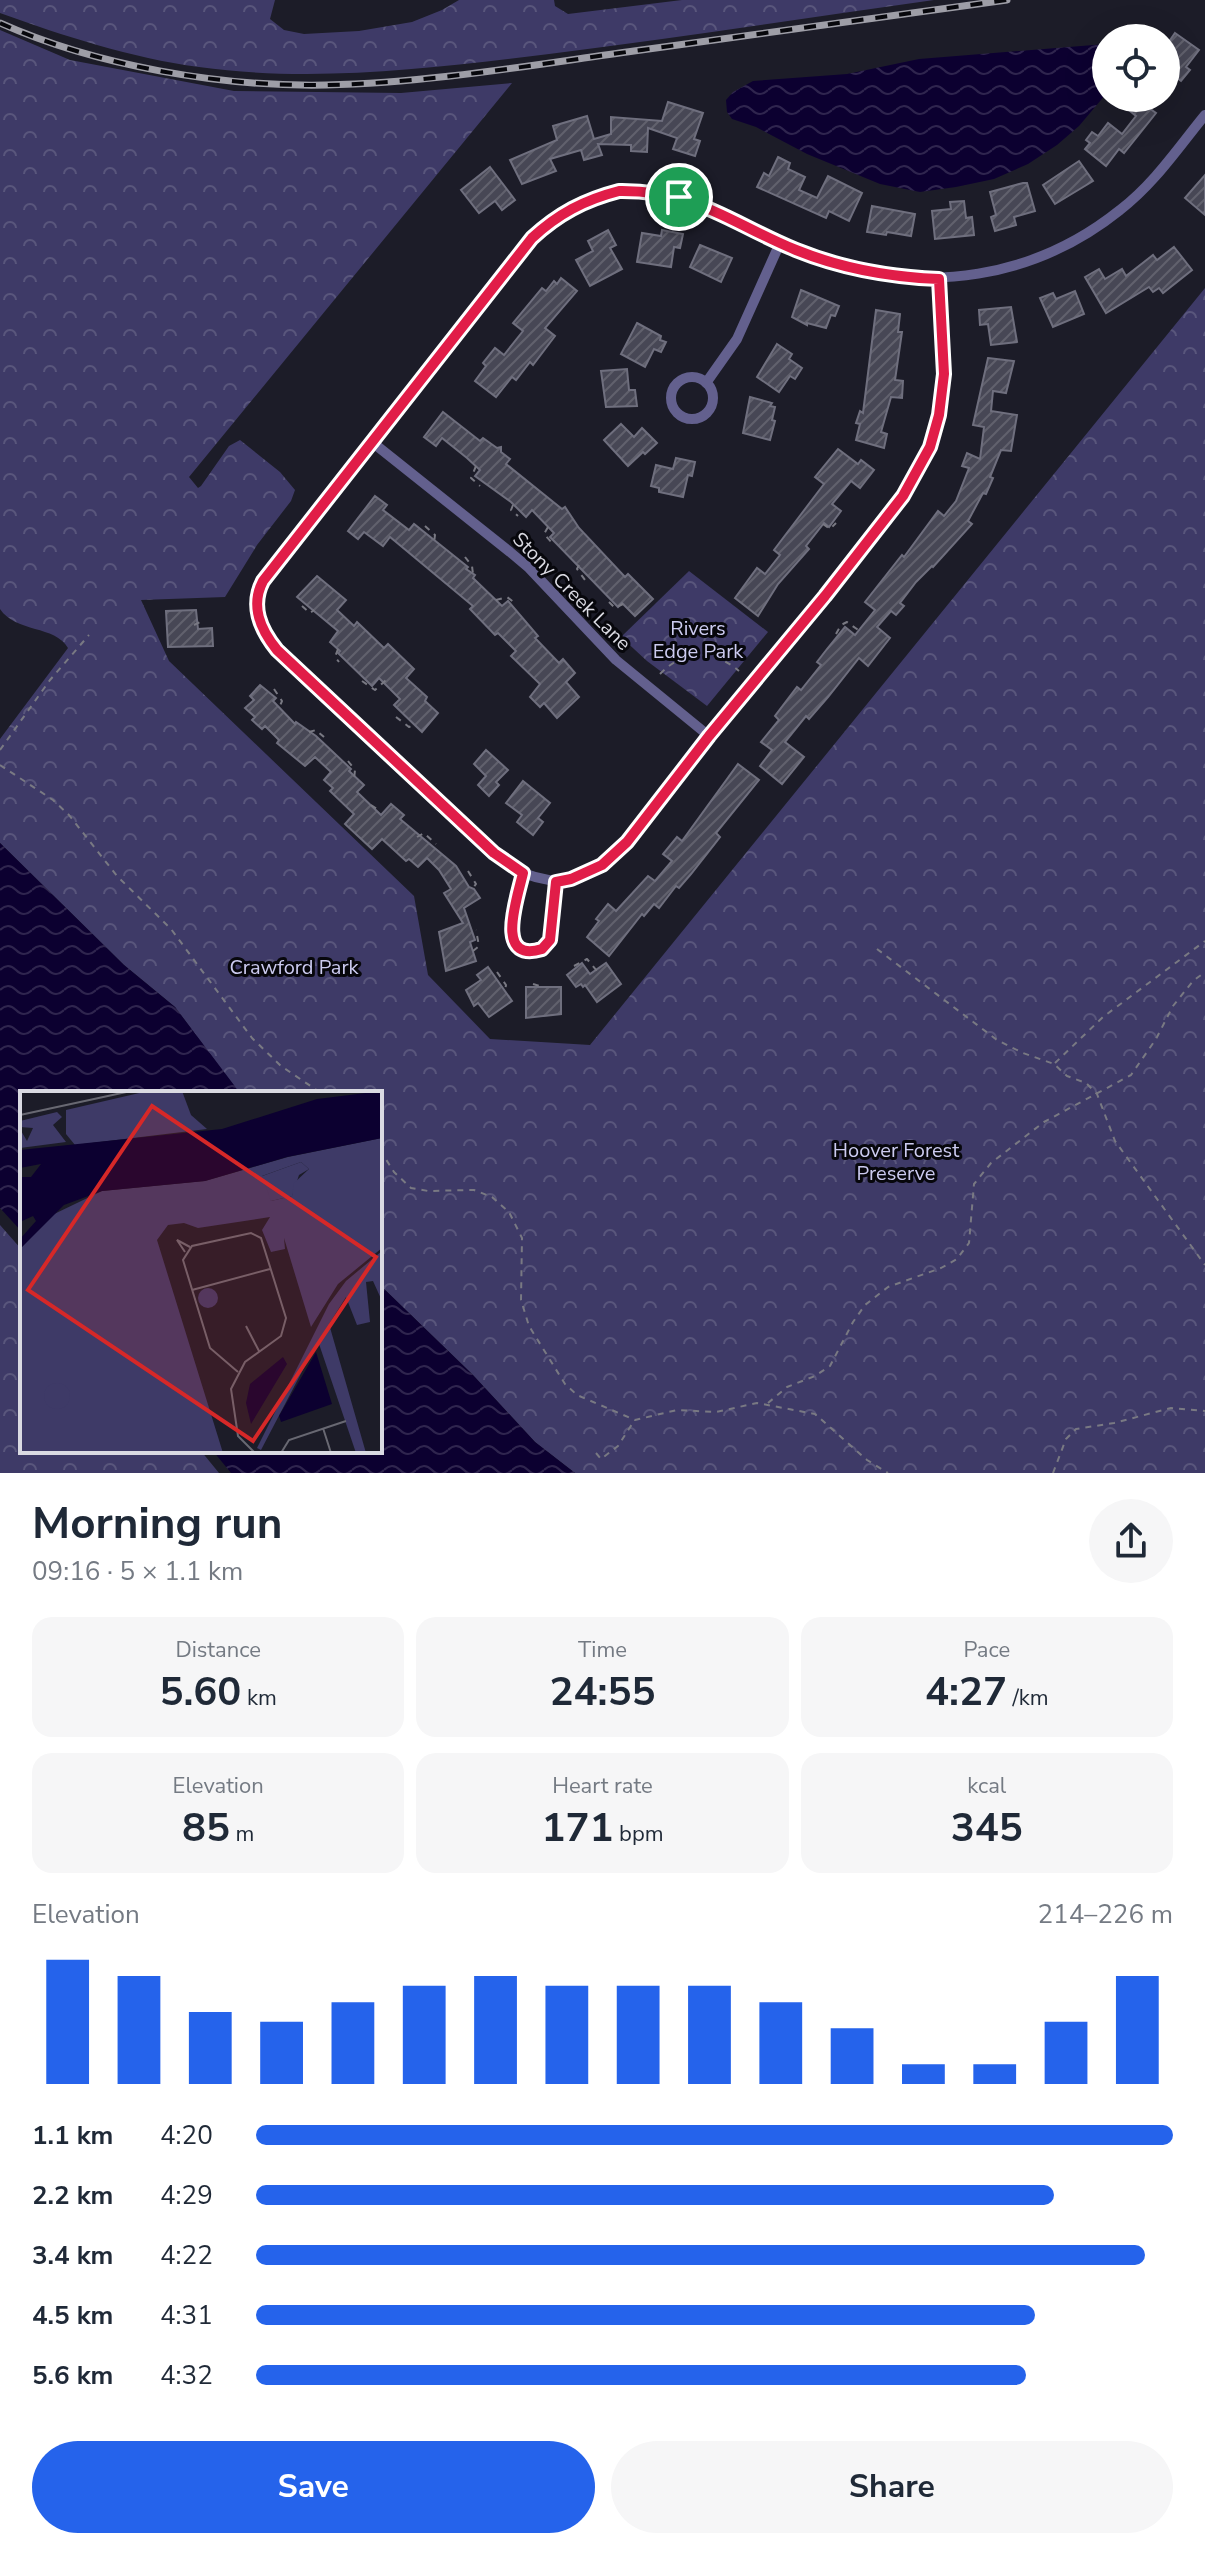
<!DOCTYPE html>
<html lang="en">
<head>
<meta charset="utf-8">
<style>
	body { margin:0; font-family:"Nunito Sans",sans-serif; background:#f6f6f7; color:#1f2937; height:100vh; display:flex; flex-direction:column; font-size:30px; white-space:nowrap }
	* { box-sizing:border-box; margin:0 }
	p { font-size:26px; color:#747a83 }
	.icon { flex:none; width:44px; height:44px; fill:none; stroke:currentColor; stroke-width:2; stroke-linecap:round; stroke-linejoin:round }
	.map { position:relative; height:1473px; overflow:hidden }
	.drawer { display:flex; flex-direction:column; background:#fff; flex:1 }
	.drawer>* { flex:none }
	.buttons { position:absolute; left:1092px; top:24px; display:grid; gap:16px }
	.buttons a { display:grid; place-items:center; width:88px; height:88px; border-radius:50%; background:#fff; box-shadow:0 8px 32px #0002; font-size:40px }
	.pin { position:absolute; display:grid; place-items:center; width:68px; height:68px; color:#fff; margin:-34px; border:4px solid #fff; border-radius:50%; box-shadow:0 2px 8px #0007 }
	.round { display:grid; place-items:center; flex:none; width:84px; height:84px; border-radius:42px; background:#f6f6f7 }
	.head { display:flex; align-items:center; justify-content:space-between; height:136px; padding:0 32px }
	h1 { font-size:44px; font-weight:700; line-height:60px }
	.figures { display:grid; grid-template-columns:repeat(3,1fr); gap:12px; height:136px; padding:8px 32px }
	.figures div { display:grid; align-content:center; border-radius:20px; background:#f6f6f7; text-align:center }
	.figures b { font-size:40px; font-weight:700 }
	.figures small { font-size:22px; font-weight:400 }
	.figures p { font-size:22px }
	.chart { height:224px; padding:16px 32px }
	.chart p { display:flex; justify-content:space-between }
	.chart svg { width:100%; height:144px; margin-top:8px; stroke:#2563eb; stroke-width:6 }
	.primary-button { display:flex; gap:16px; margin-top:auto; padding:16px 32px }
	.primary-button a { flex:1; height:92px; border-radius:48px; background:#2563eb; color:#fff; font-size:32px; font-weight:700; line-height:92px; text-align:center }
	.primary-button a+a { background:#f6f6f7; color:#1f2937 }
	ul { padding:0 32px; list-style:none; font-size:26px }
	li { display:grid; grid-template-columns:128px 96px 1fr; align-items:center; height:60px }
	li i { height:20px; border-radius:10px; background:#2563eb }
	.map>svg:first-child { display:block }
</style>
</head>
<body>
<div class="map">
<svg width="1205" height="1473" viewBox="0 0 1205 1473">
	<defs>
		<pattern id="forest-crowns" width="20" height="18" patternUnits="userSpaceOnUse" patternTransform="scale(2)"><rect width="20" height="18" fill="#3e3a67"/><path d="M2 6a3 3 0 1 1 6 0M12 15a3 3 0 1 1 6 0" fill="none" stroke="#59567c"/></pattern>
		<pattern id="water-waves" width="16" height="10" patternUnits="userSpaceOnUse" patternTransform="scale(2)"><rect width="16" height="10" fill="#0c0030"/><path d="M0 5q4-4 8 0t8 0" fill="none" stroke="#2f254e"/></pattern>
		<pattern id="building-hatch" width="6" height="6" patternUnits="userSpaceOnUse" patternTransform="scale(2)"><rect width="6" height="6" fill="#474755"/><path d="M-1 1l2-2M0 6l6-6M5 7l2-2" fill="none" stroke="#61616d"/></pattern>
	</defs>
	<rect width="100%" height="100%" fill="#1c1c28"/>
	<g fill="url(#forest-crowns)">
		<path d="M0,0H275L270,19L284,30L304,34L359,31L412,22L442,10L459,0H554L555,6L568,14L682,0H934C806,18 678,38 549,54C434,68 315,83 199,67C131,58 64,36 0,13Z"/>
		<path d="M0,30L70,60L234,91L401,93L512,83L189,477L198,488L201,486L229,446L240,440L280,472L295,490L291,501L257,545L225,597L141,600L169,661L414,896L428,975L490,1039L590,1045L1205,288V1473H575L535,1442L472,1374L380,1285V1093H239L175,1007L124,965L0,843V739L68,648C55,625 16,633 0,609Z"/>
		<path d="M689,571L768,632L707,706L647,661L621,637Z"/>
		<path d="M0,1225L22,1250V1451H201L219,1473H0Z"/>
	</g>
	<g fill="url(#water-waves)">
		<path d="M1106,44V94L1079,126L1057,145L1028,164L994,179L956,187L920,192L880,184L807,154L756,127L732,119L727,112L726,100L733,92L753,81L847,74L919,59Z"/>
		<path d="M0,843L124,965L175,1007L240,1093H22V1232L0,1208Z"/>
		<path d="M380,1285L472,1374L535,1442L575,1473H231L213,1451H380Z"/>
	</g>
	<g fill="url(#building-hatch)" stroke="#6f6f7e" stroke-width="2">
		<path d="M1175,33L1199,50L1186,67L1190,70L1181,81L1166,70V46Z"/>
		<path d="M1114,98H1157L1149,108L1156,113L1124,153L1119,149L1106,166L1085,149L1090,143L1086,140L1092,132L1098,136L1108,123L1122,134L1136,116Z"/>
		<path d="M668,102L703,113L694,139L700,141L695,156L673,149L677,138L648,128L647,152L631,151V145L598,144L602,155L584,160L581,150L550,159L556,171L522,184L510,160L557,140L553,126L587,116L594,139L611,134V117L662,121Z"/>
		<path d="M778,157L790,163L788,169L805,177L799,190L817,198L828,176L862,193L849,221L829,211L826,218L757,187L764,173L769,176Z"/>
		<path d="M1079,161L1093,181L1055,204L1043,185Z"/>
		<path d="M490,167L515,200L502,210L495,201L479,213L461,190Z"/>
		<path d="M1205,175V215L1185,198Z"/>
		<path d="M1023,183H1027L1035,211L1014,217L1016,225L995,231L991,217L996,215L990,192Z"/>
		<path d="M964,201L966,218L972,217L974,235L935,239L932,211L951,209L950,202Z"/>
		<path d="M872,206L915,214L911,236L887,232L886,235L867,232Z"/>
		<path d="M608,230L616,245L610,248L622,269L590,286L576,260L593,251L588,241Z"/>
		<path d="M662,230L683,234L680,248L674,247L671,267L637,262L642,233L661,236Z"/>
		<path d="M700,245L732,258L721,282L690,267Z"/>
		<path d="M1174,247L1192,270L1163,293L1159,288L1153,292L1149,287L1106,313L1085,277L1099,269L1105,279L1122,269L1126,276L1153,255L1157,260Z"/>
		<path d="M561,278L577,291L545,328L555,336L533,365L530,362L516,380L512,377L496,397L475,381L486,366L483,363L495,348L504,355L523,331L513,323L542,288L546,291L554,281L557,284Z"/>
		<path d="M801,290L839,306L835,316L831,315L826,328L807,323V325L792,317Z"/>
		<path d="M1075,291L1084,314L1053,327L1040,298L1053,293L1056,299Z"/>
		<path d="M1011,307L1017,342L991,345L988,324L980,325L979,310Z"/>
		<path d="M876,310L900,314L898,332H902L895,380L903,381L902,398L891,397L881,432L887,434L884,448L856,440L860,424L856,423L860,411L863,413Z"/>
		<path d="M637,323L661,336L660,340L666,342L661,352L654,349L645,367L621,354Z"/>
		<path d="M777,344L792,354L789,359L802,368L795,379L790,376L779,392L757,377Z"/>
		<path d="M988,358L1014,361L1006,393L993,391L991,411L1017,415L1011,451L1001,450L990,477L993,478L986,494L983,493L968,521L972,524L933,567L932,566L916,582L900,603L904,606L896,615L891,611L877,627L890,638L868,666L859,658L828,697L809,719L806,716L785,742L804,757L782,784L760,766L772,750L761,742L779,720L775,716L797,687L801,690L821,665L817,662L827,649L845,627L855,635L875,610L865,602L902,555L904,557L938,511L944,516L956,501L969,468L962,466L967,453L980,459L984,427L973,425Z"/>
		<path d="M627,369L629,390H635L637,406L606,407L601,371Z"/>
		<path d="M750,397L772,403L770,406L775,407L772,420L775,421L770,440L743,433Z"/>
		<path d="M443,412L480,441L483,438L497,448L501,447V452L510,459L506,464L562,509L565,507L579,528L625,577L628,574L653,599L635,616L622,603L618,607L550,537L554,533L532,510L526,517L511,502L475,476L480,470L467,458L442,438L436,446L424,437Z"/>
		<path d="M621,424L634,437L642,428L657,443L645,454L643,452L628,466L604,440Z"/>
		<path d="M838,449L858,464L861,460L874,470L860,488L851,481L832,504L841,511L829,527L824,523L806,546L809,549L778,584L758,616L735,598L757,568L765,574L780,555L774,550L824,484L815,477Z"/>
		<path d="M676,458L695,462L692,476L688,475L683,497L659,492V488L651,486L656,465L673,469Z"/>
		<path d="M375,496L387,505L383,510L409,530L414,524L468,567L466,569L475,575L473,578L502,606L508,601L538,636L535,638L559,663L563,659L575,673L566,682L579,697L557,718L544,703L540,707L530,697L540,684L511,656L516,651L498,633L495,635L470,609L473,606L390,537L383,546L364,532L358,539L348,531Z"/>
		<path d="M317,576L346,600L337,610L354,626L357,622L384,648L388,644L414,669L406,678L427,697L425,701L438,713L422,732L394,705L400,699L379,678L372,686L338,653L340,651L330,642L338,631L297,597Z"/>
		<path d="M196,610L198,629L212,628L213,646L168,647L166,611Z"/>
		<path d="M260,685L276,698L273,701L295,724L296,722L316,736L351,769L349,771L364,785L357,792L381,815L391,804L404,815L400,819L456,866L469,887L474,889L480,898L464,908L475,940L470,942L476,961L446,971L439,932L463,923L444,893L451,889L439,870L427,858L418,867L409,859L406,861L382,839L372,849L345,824L354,814L330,791L333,788L324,780L331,772L315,757L305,766L277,743L279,740L265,726L262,729L252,720L255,717L245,708L254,700L250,696Z"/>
		<path d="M486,750L508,770L496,782L499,785L489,796L478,785L486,776L474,764Z"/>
		<path d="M738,764L759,780L716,833L720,837L691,874L679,888L676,886L659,908L654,904L644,916L642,914L609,956L587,937L599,921L596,919L608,904L616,911L648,876L655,881L672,861L663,854L677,837L682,841Z"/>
		<path d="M523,781L550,803L538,818L543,822L533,835L517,822L522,815L506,803Z"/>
		<path d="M582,963L590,974L606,963L621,984L597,1002L585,985L583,987L581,984L576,987L567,975Z"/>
		<path d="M488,967L512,1001L489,1017L478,1003L474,1006L466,990L481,980L477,975Z"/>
		<path d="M526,987H561V1014L526,1018Z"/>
	</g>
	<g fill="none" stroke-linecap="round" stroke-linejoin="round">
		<g stroke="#797983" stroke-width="2" stroke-dasharray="6 6" stroke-linecap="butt">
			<path d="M476,466L471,478L480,486"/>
			<path d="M513,505L511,510L518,516"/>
			<path d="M823,524L830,529L836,523"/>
			<path d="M425,526L435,535L434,543"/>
			<path d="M548,527L544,534L553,544"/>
			<path d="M465,557L472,566L473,574"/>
			<path d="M579,565L577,569L585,580"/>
			<path d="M496,600L507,597L515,603"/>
			<path d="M609,602L615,608L623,604"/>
			<path d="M302,606L310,613L314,610"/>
			<path d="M194,625L204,620"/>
			<path d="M836,634L841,625L847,622L861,632"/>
			<path d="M338,649L335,657L339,662"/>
			<path d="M660,674C684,649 713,649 739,671"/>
			<path d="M362,681L375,690L386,680"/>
			<path d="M274,689L282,701L279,708"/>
			<path d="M396,717L409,727L413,725"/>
			<path d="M309,732L316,730L325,738"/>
			<path d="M0,750L50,680L89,635"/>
			<path d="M348,761L355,770L354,779"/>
			<path d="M0,765L53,800L69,815L117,876L171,929L252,1038L281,1066L321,1093"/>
			<path d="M371,805L380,811"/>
			<path d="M417,837L424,833L436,844"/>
			<path d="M468,871L476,884L473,888"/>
			<path d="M877,949L997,1040L1023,1053L1054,1064L1067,1076L1086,1083L1097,1094L1115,1141L1205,1265"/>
			<path d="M473,951L479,946L476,930"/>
			<path d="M574,966L587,959L597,971"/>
			<path d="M497,972L506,985L505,991"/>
			<path d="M533,984L543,987"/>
			<path d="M1055,1063L1103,1017L1205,941"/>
			<path d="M380,1150L394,1172L411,1188L428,1191L474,1190L492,1197L509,1212L522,1238L521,1300L529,1326L565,1384L577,1395L635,1420L677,1410L716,1412L757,1403L815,1414L867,1460L888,1473"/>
			<path d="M768,1403L787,1387L815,1376L830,1366L853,1322L865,1305L888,1287L941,1268L957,1259L969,1243L974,1184L991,1163L1044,1122L1131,1075L1156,1039L1173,1006L1193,981L1205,972"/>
			<path d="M596,1453L601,1459L618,1446L634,1421"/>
			<path d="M1053,1473L1066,1439L1076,1429L1114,1423L1171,1408L1205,1411"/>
		</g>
		<g stroke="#63608e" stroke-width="10">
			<path d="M939,279C942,335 951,393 930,447C916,484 888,516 863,547C814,611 761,672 710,734C689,761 668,789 647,816C634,833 621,853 603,865C571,886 545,884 512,868L269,640C258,620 252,602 263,581L518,255C629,127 704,220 823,260C927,294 1034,279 1120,210C1154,184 1178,148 1205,115"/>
			<circle cx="692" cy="398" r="21"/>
			<path d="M706,383L737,339L780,243"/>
			<path d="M372,442L510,552L529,568L616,660L709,736"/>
			<path d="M523,873C518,896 493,964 542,949L550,940L556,882"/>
		</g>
		<g stroke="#9e9ea7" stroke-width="7">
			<path id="rail" d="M0,23C96,66 221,87 326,85C429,83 532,65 634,51C758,34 882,17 1007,0"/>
		</g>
		<use href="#rail" stroke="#07070c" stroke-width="4" stroke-dasharray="12" stroke-linecap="butt"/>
	</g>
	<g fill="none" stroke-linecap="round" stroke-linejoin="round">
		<g stroke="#fff" stroke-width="16">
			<path id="route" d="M619,191C696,190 730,223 796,250C843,269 889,277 939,279L944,374L939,415L930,447L903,496L825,596L709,736L627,842L602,865L571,879L556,882L550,940L542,949C493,964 518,896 523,873L494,853L277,650C260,629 250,606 263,581L532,238C558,214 584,200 619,191Z"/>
		</g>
		<use href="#route" stroke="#e11d48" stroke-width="10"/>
	</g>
	<g text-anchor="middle" stroke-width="6" stroke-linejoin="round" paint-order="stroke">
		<g font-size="20" fill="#dadae2" stroke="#07070c">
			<text transform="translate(572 591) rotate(45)" y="7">Stony Creek Lane</text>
		</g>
		<g font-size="20" fill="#cccbf0" stroke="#07070c">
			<text x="698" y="635">Rivers<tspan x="698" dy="23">Edge Park</tspan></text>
			<text x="294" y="974">Crawford Park</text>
			<text x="896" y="1157">Hoover Forest<tspan x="896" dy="23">Preserve</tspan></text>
		</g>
	</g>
	<g transform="translate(20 1091)">
		<rect width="362" height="362" fill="#1c1c28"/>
		<path d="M281,71L289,78L279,84L272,105L251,110L226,91Z" fill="#3e3a67"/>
		<path d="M128,0H162L171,24L187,38L55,54L46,43V19ZM37,21L42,26L33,34L46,51L0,57V38L7,50L13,37L0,36V30ZM362,47V157L318,193L291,236L264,147L265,158L251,161L242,139L250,126L178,137L164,132L148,134L137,149L203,362H0V158L30,125L82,100L185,90L268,66ZM281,71L289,78L274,92L272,105L251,110L242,85ZM362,160V210L353,190L346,191L350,231L337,234L326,206L309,233L346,362H336L298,250L241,359L237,357L309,213L326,190ZM178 207a10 10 0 1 1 20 0a10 10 0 1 1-20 0Z" fill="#3e3a67" fill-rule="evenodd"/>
		<path d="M24 305a13 13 0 1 1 26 0a13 13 0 1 1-26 0Z" fill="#3e3a67"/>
		<path d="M362,0V47L267,66L185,90L82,100L44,114L0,158V148L16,130L13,125L0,131V86H11L21,73L0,77V59L202,38L297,8ZM296,261L312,313L261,331L259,325ZM263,266L267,273L231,333L226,312L230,293Z" fill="#0c0030"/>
		<path fill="none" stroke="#686872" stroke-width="2" d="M0,24L111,0M165,161L157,149L170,156M172,199L250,178M226,235L239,260M218,281L190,257L163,169L172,155L231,142L241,147L266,227L261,245L225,271L211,298L218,345L235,362M303,337L311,362M261,362L269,349L326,330"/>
		<path fill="#d62828" fill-opacity="0.15" stroke="#d62828" stroke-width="4" d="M132,15L356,166L233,350L8,199Z"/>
		<rect width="362" height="362" fill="none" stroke="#dadae2" stroke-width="4"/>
	</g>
</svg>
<div class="buttons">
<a><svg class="icon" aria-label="locate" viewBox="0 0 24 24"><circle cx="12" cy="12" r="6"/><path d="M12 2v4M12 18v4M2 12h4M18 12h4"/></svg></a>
</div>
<div class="pin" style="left:679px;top:197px;background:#1e9e55"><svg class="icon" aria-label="arrive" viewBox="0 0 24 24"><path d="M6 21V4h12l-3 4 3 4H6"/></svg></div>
</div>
<section class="drawer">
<div class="head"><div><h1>Morning run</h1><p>09:16 · 5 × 1.1 km</p></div><a class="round"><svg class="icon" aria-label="share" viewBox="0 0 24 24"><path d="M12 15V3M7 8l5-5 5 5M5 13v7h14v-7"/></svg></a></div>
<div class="figures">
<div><p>Distance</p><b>5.60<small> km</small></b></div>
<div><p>Time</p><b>24:55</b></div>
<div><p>Pace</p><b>4:27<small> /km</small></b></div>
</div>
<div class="figures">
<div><p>Elevation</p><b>85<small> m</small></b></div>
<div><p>Heart rate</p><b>171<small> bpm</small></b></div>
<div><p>kcal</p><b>345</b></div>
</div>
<div class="chart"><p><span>Elevation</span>214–226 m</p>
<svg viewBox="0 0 160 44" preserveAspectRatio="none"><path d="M5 44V6M15 44V11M25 44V22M35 44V25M45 44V19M55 44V14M65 44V11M75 44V14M85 44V14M95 44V14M105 44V19M115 44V27M125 44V38M135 44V38M145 44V25M155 44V11"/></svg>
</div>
<ul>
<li><b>1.1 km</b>4:20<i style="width:100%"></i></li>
<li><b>2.2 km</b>4:29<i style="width:87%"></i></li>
<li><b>3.4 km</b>4:22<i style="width:97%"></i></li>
<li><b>4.5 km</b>4:31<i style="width:85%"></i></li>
<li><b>5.6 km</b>4:32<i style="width:84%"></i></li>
</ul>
<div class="primary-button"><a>Save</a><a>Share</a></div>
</section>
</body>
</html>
